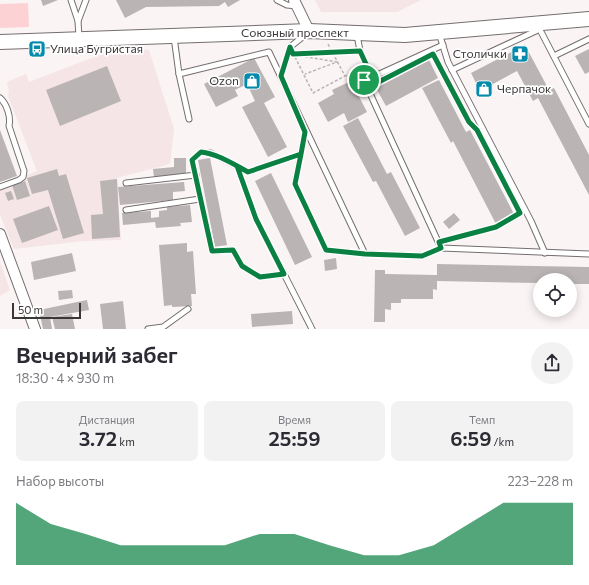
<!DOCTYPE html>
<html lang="ru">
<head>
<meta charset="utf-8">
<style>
	body { margin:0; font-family:Commissioner,sans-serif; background:#f2f2f3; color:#2b2b33; height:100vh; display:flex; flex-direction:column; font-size:15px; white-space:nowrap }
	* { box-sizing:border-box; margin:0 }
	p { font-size:13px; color:#7c7c81 }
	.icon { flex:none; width:22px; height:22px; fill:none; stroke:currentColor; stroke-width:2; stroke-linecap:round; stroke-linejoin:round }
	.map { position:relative; height:329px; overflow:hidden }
	.panel { display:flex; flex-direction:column; background:#fff; flex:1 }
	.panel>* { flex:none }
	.tools { position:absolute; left:533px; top:273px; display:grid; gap:8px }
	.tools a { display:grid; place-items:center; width:44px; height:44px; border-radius:50%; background:#fff; box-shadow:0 2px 10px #0003; font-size:20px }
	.scale { position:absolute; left:12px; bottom:10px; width:69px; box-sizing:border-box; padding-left:4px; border:2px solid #3a3737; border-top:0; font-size:11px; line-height:14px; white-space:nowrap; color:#3a3737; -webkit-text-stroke:3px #fff; paint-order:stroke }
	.pin { position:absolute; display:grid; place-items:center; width:34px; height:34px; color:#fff; margin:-17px; border:2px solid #fff; border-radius:50%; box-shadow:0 1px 4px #0007 }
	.round { display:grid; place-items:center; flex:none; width:42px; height:42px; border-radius:21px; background:#f2f2f3 }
	.overview { display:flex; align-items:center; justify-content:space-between; height:68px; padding:0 16px }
	h1 { font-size:22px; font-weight:600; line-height:30px }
	.figures { display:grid; grid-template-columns:repeat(3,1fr); gap:6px; height:68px; padding:4px 16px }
	.figures div { display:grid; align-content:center; border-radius:8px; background:#f2f2f3; text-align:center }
	.figures b { font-size:20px; font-weight:600 }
	.figures small { font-size:11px; font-weight:400 }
	.figures p { font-size:11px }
	.chart { height:112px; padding:8px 16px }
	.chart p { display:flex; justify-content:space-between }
	.chart svg { width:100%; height:72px; margin-top:4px; fill:#0b8043; opacity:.7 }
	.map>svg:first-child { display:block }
</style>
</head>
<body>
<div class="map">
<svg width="589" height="329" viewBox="0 0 589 329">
	<rect width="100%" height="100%" fill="#fbf4f5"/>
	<g fill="#f5e5e6">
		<path d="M315,0H421L397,12H321Z"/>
		<path d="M115,49L149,50L174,129L170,164L117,178L121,240L84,241L14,249L0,215V186L37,171L8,96L9,91L7,82L26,74L29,82Z"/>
		<path d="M0,262L10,290L0,296Z"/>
	</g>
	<path fill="#fdd2d5" d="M28,3L29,27L0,28V4Z"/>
	<g fill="#bab4b4">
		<path d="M41,0H58L43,6Z"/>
		<path d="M116,0H240L228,7L225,2L219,6L146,7L125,18Z"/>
		<path d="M525,45L549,90L554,88L589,155V195L538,98L533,101L517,71L480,91L471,73Z"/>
		<path d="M589,49V72L585,74L575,56Z"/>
		<path d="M254,58L275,97L264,103L287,147L268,157L242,107L255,101L247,84L235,90L238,96L216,107L204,84Z"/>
		<path d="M429,60L438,78L386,106L376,88Z"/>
		<path d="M107,66L121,101L60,126L46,90Z"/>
		<path d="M439,80L466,132L470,130L514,214L496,224L453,141L451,143L422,88Z"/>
		<path d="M351,81L367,112L348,122L344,113L328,122L318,103L334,94L332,90Z"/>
		<path d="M358,118L387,174L391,172L420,228L405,236L376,181L373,182L343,126Z"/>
		<path d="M0,130L17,176L0,182Z"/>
		<path d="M174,158H186V173L154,177L153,169L174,167Z"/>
		<path d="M210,158L227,245L215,247L198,160Z"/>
		<path d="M57,169L59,176L66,174L84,233L63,239L48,190L32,194L27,178Z"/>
		<path d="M271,173L312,257L295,265L255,181Z"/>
		<path d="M117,179L120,237L92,239L91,215L103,214L100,181Z"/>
		<path d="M25,181L30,196L17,200L12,185Z"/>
		<path d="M184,182L185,191L173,192V200L120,205L118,187Z"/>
		<path d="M11,191L14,199L8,201L5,193Z"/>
		<path d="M190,205L192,222L180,223L181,226L156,228L155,222L123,225L122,213L151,211V218L159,217V211L167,210V207Z"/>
		<path d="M49,206L58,230L22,243L13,219Z"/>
		<path d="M454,213L460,220L449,229L443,222Z"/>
		<path d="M187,243V252L193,251L196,294H191L192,306L172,307V305L164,306L159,245Z"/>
		<path d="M72,253L76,271L34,280L31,262Z"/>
		<path d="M336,258L337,269L325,271L324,260Z"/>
		<path d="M437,264L589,267V284H570V280H540V283L437,281V290L433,289V299H401V303H391V310L385,309V322H374L375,270H385V274L437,275Z"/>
		<path d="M72,290L73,298L59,300L58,291Z"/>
		<path d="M87,300L89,310L50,317L52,329H43L39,310Z"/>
		<path d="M123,301L126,329H103L100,304Z"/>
		<path d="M292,311L293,324L252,327L251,314Z"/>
		<path d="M72,314L75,329H55L52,317Z"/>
	</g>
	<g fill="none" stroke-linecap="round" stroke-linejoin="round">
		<g stroke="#746e6e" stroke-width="7">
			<g id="lane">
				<path d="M71,0L78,21"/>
				<path d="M277,0L287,5L297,6"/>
				<path d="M538,26L589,124"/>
				<path d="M439,33L448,62L531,221L545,253"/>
				<path d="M357,35L360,51L366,64L362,76L441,248"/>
				<path d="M174,37L179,74L269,52L365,254L422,256L441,248L589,254"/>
				<path d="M79,38L78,21L86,0"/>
				<path d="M554,56L589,39"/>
				<path d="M452,70L540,29"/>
				<path d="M179,74L189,119"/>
				<path d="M281,76L290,47L305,35"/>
				<path d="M364,81L443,45"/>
				<path d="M0,98C7,104 11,117 9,126L24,171L23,177L19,180L0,187"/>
				<path d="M305,132L295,184L326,250L365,254"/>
				<path d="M301,154L248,172L211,153L201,152L192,160L212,251L233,250L242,266L260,277L284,274L312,329"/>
				<path d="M126,183L196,175"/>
				<path d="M126,210L200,199"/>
				<path d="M148,329L163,327L188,309"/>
			</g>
		</g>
		<g stroke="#746e6e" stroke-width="12">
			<g id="street">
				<path d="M294,0L309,31"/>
				<path d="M0,234L35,329"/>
			</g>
		</g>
		<g stroke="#746e6e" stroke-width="16">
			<path id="secondary" d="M0,42L309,31L405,35L589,19"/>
		</g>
		<g stroke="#b9b3b4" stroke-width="1.5" stroke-dasharray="3 2" stroke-linecap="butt">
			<path d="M328,44L345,76L357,69"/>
			<path d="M297,54L353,52"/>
			<path d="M295,55L337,62L305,74"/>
			<path d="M295,57L313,93L345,76"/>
			<path d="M434,57L469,122L473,126"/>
			<path d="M240,175L256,219L280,267"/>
			<path d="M445,241L496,227L520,214"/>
		</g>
		<use href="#lane" stroke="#fff" stroke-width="5"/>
		<use href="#street" stroke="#fff" stroke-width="10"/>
		<use href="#secondary" stroke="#fff" stroke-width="14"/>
	</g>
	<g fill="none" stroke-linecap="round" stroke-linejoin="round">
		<g stroke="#fff" stroke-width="8">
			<path id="route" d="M364,80L362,76L366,64L360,51L293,54L290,47L281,76L305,132L301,154L248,172C233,164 218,154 201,152L192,160L212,251L233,250L242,266L260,277L284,274L256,219L237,166L248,172L301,154L295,184L326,250L365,254L422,256L441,248L439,242L496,227L520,213L477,130L469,122L433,54L367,88L364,80"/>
		</g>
		<use href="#route" stroke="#0b8043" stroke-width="5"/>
	</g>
	<defs>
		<g id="bus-square" transform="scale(0.9)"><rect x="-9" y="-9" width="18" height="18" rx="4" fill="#048aaa" stroke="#fff"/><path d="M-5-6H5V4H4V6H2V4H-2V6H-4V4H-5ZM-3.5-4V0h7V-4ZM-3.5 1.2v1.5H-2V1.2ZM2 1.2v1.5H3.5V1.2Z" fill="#fff"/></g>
		<g id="pharmacy-square" transform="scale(0.9)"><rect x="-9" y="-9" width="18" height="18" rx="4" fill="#048aaa" stroke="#fff"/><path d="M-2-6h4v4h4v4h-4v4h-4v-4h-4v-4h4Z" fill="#fff"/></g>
		<g id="shop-square" transform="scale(0.9)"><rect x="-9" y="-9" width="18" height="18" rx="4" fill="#048aaa" stroke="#fff"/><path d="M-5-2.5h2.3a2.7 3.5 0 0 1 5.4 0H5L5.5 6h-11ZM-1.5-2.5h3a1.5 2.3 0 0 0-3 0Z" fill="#fff"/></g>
	</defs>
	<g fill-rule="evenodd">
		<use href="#bus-square" x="37" y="49"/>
		<use href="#pharmacy-square" x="520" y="54"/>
		<use href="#shop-square" x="252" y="81"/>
		<use href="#shop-square" x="484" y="89"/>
	</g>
	<g text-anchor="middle" stroke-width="3.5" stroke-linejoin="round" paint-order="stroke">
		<g font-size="12" fill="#3a3737" stroke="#fff">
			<text x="295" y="37">Союзный проспект</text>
		</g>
		<g font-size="12" fill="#3a3737" stroke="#fff" text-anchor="start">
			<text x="50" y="53">Улица Бугристая</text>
			<text x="507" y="58" text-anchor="end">Столички</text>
			<text x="239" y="85" text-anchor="end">Ozon</text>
			<text x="497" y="93">Черпачок</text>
		</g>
	</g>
</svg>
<div class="tools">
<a><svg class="icon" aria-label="locate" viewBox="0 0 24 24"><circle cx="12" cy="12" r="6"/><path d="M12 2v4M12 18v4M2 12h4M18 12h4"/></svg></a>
</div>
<div class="scale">50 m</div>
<div class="pin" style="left:364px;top:80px;background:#1e9e55"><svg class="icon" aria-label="arrive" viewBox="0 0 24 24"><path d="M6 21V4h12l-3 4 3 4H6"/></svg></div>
</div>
<section class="panel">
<div class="overview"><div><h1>Вечерний забег</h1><p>18:30 · 4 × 930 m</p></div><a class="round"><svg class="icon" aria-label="share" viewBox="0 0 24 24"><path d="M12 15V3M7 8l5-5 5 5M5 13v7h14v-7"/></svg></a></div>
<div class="figures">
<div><p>Дистанция</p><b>3.72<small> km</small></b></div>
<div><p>Время</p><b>25:59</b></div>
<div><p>Темп</p><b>6:59<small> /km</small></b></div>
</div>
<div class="chart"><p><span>Набор высоты</span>223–228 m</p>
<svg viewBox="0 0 160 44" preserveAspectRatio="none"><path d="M0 44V6L10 19L20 25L30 32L40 32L50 32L60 32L70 25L80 25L90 32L100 38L110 38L120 32L130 19L140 6L150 6L160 6V44z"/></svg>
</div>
</section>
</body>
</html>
